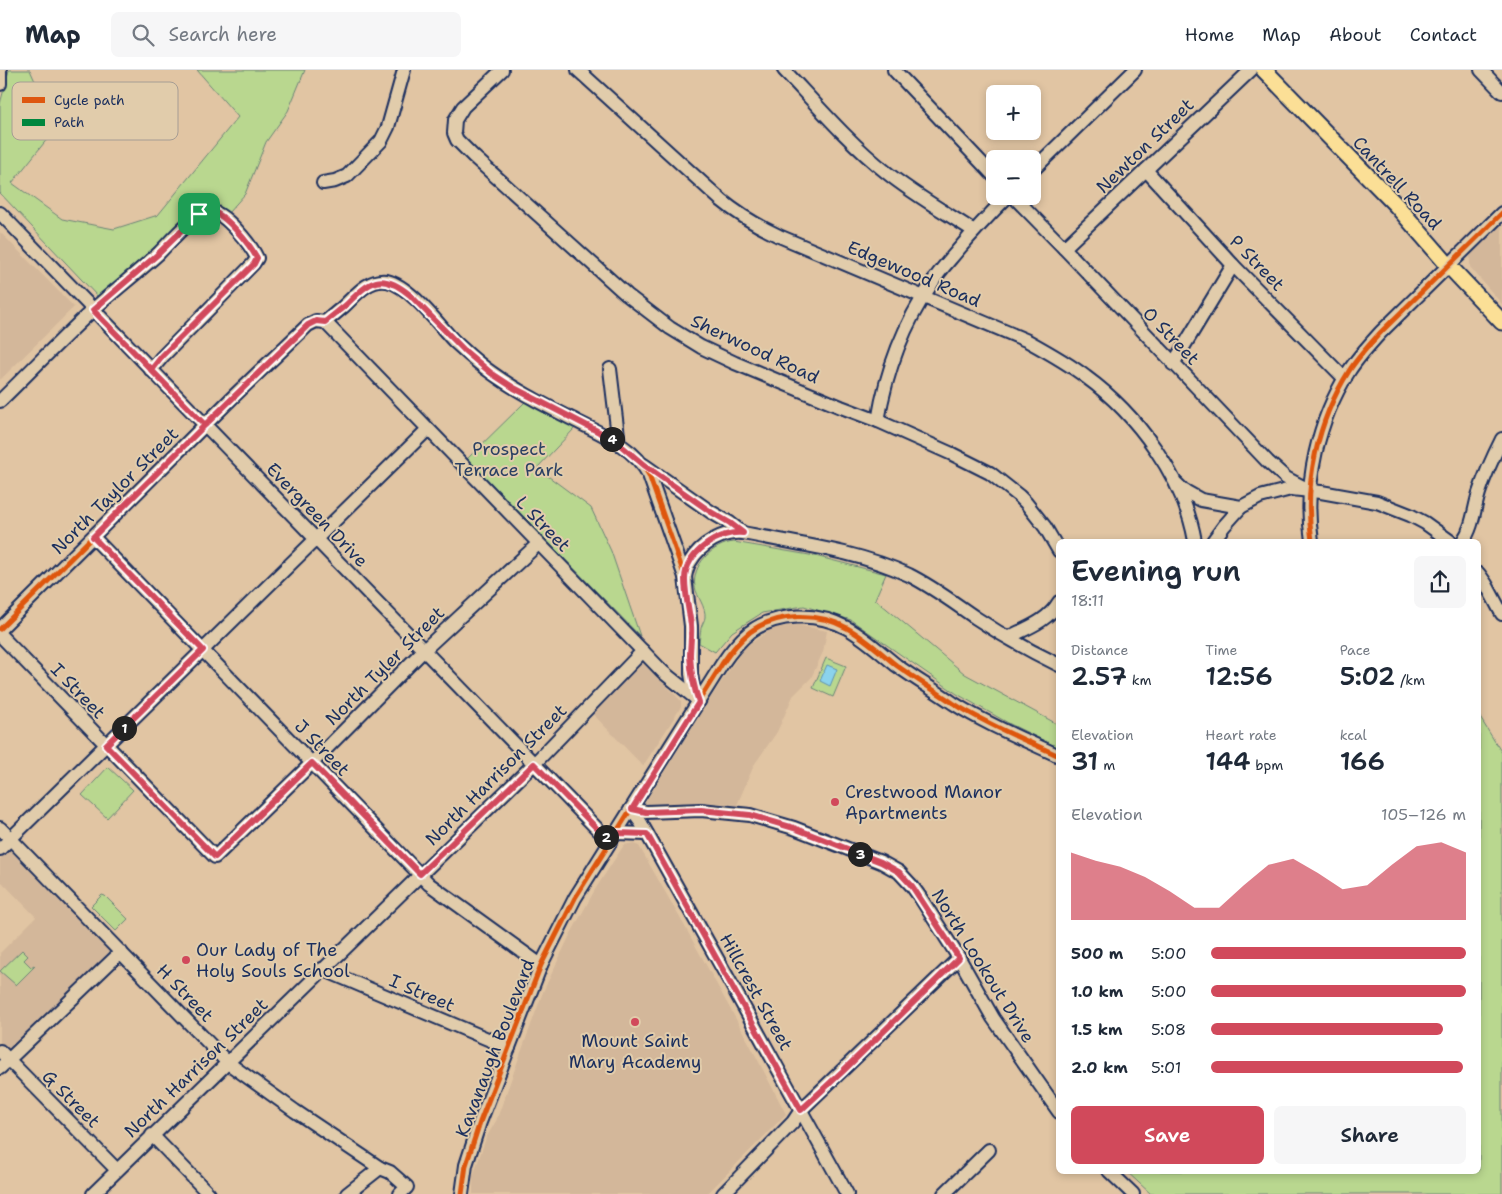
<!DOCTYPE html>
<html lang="en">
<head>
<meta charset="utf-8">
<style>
	body { margin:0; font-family:"Shantell Sans",sans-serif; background:#f6f6f7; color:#1f2937; height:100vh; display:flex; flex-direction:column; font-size:19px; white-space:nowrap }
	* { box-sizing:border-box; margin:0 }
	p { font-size:16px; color:#747a83 }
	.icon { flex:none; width:28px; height:28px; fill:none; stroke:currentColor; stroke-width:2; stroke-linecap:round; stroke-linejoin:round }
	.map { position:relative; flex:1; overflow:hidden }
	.side { position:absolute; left:1056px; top:469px; width:425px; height:635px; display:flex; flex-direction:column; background:#fff; border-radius:8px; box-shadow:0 2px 8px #0003 }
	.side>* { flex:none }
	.buttons { position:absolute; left:986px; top:15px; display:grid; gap:10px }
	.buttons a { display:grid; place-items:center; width:55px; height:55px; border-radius:8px; background:#fff; box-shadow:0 2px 8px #0003; font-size:25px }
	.pin { position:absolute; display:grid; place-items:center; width:42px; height:42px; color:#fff; margin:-21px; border-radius:10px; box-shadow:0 2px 8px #0006 }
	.km { position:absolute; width:25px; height:25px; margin:-12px; border-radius:50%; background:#222; color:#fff; font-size:14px; line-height:25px; text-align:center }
	.round { display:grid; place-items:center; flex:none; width:52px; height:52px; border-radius:8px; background:#f6f6f7 }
	.headline { display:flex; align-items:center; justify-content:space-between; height:85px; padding:0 15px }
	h1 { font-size:28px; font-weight:600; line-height:38px }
	.metrics { display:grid; grid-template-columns:repeat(3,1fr); gap:8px; height:85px; padding:5px 15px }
	.metrics div { display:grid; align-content:center }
	.metrics b { font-size:25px; font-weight:600 }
	.metrics small { font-size:14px; font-weight:400 }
	.metrics p { font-size:14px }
	.chart { height:140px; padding:10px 15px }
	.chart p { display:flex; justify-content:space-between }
	.chart svg { width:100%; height:90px; margin-top:5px; fill:#d1495b; opacity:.7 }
	.primary-button { display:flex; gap:10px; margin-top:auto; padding:10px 15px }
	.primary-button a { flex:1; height:58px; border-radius:8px; background:#d1495b; color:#fff; font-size:20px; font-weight:600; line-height:58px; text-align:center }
	.primary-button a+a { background:#f6f6f7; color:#1f2937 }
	ul { padding:0 15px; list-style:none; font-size:16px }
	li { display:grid; grid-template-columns:80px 60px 1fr; align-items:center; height:38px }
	li i { height:12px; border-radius:6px; background:#d1495b }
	header { display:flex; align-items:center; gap:30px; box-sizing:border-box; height:70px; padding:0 25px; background:#fff; border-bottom:1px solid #e0e1e3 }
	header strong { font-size:24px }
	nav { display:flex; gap:28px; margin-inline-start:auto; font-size:18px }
	.search { width:350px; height:45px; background:#f6f6f7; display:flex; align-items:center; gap:12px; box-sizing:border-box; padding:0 18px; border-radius:8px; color:#747a83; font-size:19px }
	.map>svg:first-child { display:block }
</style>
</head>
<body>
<header>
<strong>Map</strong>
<div class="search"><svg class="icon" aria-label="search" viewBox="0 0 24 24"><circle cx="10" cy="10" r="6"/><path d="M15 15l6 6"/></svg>Search here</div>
<nav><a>Home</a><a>Map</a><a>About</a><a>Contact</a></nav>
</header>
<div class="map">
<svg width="1502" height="1124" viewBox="0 0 1502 1124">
	<rect width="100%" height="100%" fill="#e1c5a3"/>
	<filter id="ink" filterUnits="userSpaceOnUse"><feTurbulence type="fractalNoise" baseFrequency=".02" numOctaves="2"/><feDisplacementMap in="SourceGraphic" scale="10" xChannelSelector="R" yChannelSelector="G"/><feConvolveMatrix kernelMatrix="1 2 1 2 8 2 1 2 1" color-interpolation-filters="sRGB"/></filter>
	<g filter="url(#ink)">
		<g fill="#d3b79a">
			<path d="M1502,152V234L1470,197V187L1473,181Z"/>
			<path d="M0,162L74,237L0,310Z"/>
			<path d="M798,555L827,561L823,582L811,608L793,626L777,662L754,695L737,735L701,732L649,736L645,733L702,641L744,578L773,558Z"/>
			<path d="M644,592L681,631V637L643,696L593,644Z"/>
			<path d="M633,773L639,776L684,855L748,971L786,1044L707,1124H473V1106L486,1068L496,1051L543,922L569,867L596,818L624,775Z"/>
			<path d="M10,780L109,882L8,982L0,974V883L36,847L0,810V789Z"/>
		</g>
		<g fill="#b9d78f" stroke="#6a8376">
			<path d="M9,0H30L56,58L12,113L62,149L114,159L158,145L238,47L197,0H305L288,41L266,72L245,124L228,143L203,134L98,227L0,123V34Z"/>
			<path d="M525,332L575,358L537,398L591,438L611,481L640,566L467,389Z"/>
			<path d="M734,472L815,486L886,504L875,529L965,604L1059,655V678L1010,654L957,624L851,550L804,536L762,543L732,562L715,582L699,573C700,568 700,563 701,558C702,554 705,550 705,547C706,537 697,527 695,517C691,495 713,474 734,472Z"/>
			<path d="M826,588L846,596L833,627L813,618Z"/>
			<path d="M1479,646L1502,683V1124H1151L1126,1101H1479Z"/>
			<path d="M108,697L133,720L107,748L82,725Z"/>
			<path d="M102,825L105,826L128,849L116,861L91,836Z"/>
			<path d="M22,880L28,886L24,890L31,897L34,895L35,896L16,915L0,901Z"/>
		</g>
		<path fill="#8bd3ec" stroke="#5e91b3" d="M827,595L837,599L830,616L820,611Z"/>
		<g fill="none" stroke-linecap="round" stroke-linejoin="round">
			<g stroke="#1b2f5e" stroke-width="16">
				<g id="minor">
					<path d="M502,0L463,37L455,50L454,63L457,70L473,86L627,225L670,258L701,277L735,293L841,337L878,351L952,384L990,403L1019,426L1026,433L1045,457L1059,481"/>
					<path d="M578,0L721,130C739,145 758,156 779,166L1028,271C1048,282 1068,293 1086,307C1137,344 1184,408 1195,471"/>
					<path d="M784,0C816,34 849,73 886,102C913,124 945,142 974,161"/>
					<path d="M894,0L995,107"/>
					<path d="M1481,0L1502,22"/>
					<path d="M0,14V0"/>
					<path d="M1146,100L1233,195L1345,309"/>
					<path d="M1032,101L1135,0"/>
					<path d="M323,113L335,111L347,106L381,71L388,57L404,0"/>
					<path d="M1013,126L1064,178L1268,392L1286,408L1311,421"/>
					<path d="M0,143L175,324L610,772"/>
					<path d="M1064,178L1251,0"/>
					<path d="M325,252L663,602L699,631"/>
					<path d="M1173,294L1233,195"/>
					<path d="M610,299L619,374"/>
					<path d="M0,331C31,301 62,268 95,238C115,220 137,203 158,184C168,174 196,141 209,141C224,141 251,175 257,188L253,194L162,287L151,300"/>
					<path d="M878,351C886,302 904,254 932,213C939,201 949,191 958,180C974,161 991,143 1008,126"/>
					<path d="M644,395L711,442L730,453L743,463C798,474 858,481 909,505C933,517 954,533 976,548C1003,566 1030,581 1059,595"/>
					<path d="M1177,414L1183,420L1201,430L1241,437L1260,427L1291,419L1321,422L1377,432L1410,445L1425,453L1450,471"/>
					<path d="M93,467L429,814L541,895"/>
					<path d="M1213,471L1224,456L1241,437"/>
					<path d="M1312,471C1303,414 1318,350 1349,301C1358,287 1370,274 1381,262L1502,143"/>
					<path d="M1463,471C1473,457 1474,439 1479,423C1485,404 1493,387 1502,369"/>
					<path d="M1479,504L1486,514L1502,544"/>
					<path d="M685,507C686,502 687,497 690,492C700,474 723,461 743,463"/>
					<path d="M0,559L232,328L308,255L316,251L325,252C331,247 337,242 343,237C355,226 368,208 387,211C410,216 438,254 454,271C466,282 478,294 492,303C518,322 549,337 578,352C604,365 635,378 649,405L685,507L691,556V604L693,616L699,631"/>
					<path d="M0,565L215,787L312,693L424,580L538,474"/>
					<path d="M1009,567C1027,558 1048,551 1059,532"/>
					<path d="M631,739L646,742L701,740L750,745L794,758L843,777L881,792L899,802L912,816L920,827L959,888L993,948L1059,1042"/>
					<path d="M631,739L641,753L724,901L847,1124"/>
					<path d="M0,758L228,993L295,1041L380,1098L390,1102L407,1117L400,1124"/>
					<path d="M616,763L647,764"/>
					<path d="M0,779L428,359"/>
					<path d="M322,899L509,978"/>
					<path d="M0,981L117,1100"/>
					<path d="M0,998L121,882"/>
					<path d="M152,1065L209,1124"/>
					<path d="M1109,1101L1133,1124"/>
					<path d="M93,1124L534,694L643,581"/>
					<path d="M347,1124L380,1098"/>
					<path d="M462,1124L466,1095L480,1052L541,895L575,828L722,594C730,582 739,571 750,562C777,542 818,542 847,558C865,568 880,582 896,595C914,608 934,620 953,633C986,654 1023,669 1059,686"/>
					<path d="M723,1124L793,1052L801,1040L959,888"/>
					<path d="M944,1124L989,1080"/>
				</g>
			</g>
			<g stroke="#1b2f5e" stroke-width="19">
				<path id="major" d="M1264,0L1396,135L1448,195L1502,252"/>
			</g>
			<use href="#minor" stroke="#e1ccab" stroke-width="12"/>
			<use href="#major" stroke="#fbdf96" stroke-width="15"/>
			<path stroke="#00873e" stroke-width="4" stroke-dasharray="8 4" stroke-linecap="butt" d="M616,763L647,764"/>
			<g stroke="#e1ccab" stroke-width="8">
				<g id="cycleway">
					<path d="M1312,471C1303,414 1318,350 1349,301C1358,287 1370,274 1381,262L1502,143"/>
					<path d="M0,559L232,328L308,255L316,251L325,252C331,247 337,242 343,237C355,226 368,208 387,211C410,216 438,254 454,271C466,282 478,294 492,303C518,322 549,337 578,352C604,365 635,378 649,405L685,507L691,556V604L693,616L699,631"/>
					<path d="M462,1124L466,1095L480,1052L541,895L575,828L722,594C730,582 739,571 750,562C777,542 818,542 847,558C865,568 880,582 896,595C914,608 934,620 953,633C986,654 1023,669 1059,686"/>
				</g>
			</g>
			<use href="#cycleway" stroke="#de5710" stroke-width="5"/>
		</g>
	</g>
	<g fill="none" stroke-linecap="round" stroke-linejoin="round" filter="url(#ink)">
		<g stroke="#fff" stroke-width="10">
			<path id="route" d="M199,144L157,185L93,240L205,355L93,467L203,580L106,675L215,787L312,693L420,804L534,694L610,772L616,763L647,764L801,1040L844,1000L959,888L912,816L899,802L881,792L794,758L750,745L701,740L646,742L632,739L699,632C693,616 691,602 690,586C690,576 692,565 691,555C689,540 685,524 685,509C685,483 720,460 743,463L730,453L711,442L644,395L619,374L603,364L514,318L491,303L465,281L410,225C381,201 370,211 347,234C340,240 332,246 325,252L316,251L308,255L205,355L151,300L162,286L254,194L257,188C250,175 225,143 210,141C206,141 203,142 199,144"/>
		</g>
		<use href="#route" stroke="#d1495b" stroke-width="6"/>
	</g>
	<g fill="#d1495b" stroke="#e1ccab" stroke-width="2">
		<circle cx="835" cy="732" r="5"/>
		<circle cx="186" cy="890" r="5"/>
		<circle cx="635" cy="952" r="5"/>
	</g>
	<g text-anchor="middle" stroke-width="4" stroke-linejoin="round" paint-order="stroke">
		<g font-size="18" fill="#1b2f5e" stroke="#e1ccab">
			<text transform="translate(1145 76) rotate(-44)" y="6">Newton Street</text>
			<text transform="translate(1397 113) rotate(47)" y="6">Cantrell Road</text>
			<text transform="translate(1257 193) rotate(46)" y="6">P Street</text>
			<text transform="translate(914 204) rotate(23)" y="6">Edgewood Road</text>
			<text transform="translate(1171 266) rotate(46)" y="6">O Street</text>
			<text transform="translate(755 279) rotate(25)" y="6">Sherwood Road</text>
			<text transform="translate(115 421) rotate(-45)" y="6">North Taylor Street</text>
			<text transform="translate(317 445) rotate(46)" y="6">Evergreen Drive</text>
			<text transform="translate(543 454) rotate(46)" y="6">L Street</text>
			<text transform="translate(385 596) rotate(-45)" y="6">North Tyler Street</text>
			<text transform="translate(78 621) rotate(46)" y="6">I Street</text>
			<text transform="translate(322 678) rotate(46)" y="6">J Street</text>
			<text transform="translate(496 705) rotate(-45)" y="6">North Harrison Street</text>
			<text transform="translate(983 896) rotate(58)" y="6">North Lookout Drive</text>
			<text transform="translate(756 922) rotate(61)" y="6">Hillcrest Street</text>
			<text transform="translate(185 923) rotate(46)" y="6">H Street</text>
			<text transform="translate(422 923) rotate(23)" y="6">I Street</text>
			<text transform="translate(495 978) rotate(-69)" y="6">Kavanaugh Boulevard</text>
			<text transform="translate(196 998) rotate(-44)" y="6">North Harrison Street</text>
			<text transform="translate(71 1029) rotate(45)" y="6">G Street</text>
		</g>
		<g font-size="18" fill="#2b4063" stroke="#e1ccab">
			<text x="509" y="385">Prospect<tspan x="509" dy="21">Terrace Park</tspan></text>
		</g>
		<g font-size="18" fill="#1b2f5e" stroke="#e1ccab" text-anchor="start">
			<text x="845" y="728">Crestwood Manor<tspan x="845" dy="21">Apartments</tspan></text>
			<text x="196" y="886">Our Lady of The<tspan x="196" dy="21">Holy Souls School</tspan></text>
			<text x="635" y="977" text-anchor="middle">Mount Saint<tspan x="635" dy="21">Mary Academy</tspan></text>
		</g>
	</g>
	<rect x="12" y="12" width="166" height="58" rx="8" fill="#e1ccab" stroke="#a69d94" stroke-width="1"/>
	<rect x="22" y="27" width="23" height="6" fill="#de5710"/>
	<rect x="22" y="49" width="23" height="7" fill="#00873e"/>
	<g font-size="14" fill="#1b2f5e">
		<text x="54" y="35">Cycle path</text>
		<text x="54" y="57">Path</text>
	</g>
</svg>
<div class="buttons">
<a>+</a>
<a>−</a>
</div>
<div class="pin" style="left:199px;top:144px;background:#1e9e55"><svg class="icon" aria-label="arrive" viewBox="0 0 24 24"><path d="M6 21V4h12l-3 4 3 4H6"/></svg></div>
<b class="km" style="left:124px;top:658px">1</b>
<b class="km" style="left:606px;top:767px">2</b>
<b class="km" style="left:860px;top:784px">3</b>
<b class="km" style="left:612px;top:369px">4</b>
<section class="side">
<div class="headline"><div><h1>Evening run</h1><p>18:11</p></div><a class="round"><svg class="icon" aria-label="share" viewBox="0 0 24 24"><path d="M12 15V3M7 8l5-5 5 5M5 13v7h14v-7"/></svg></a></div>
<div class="metrics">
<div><p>Distance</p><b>2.57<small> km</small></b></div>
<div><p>Time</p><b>12:56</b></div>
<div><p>Pace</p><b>5:02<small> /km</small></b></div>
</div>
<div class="metrics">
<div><p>Elevation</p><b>31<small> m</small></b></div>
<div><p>Heart rate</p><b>144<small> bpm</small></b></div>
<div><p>kcal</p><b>166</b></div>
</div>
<div class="chart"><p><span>Elevation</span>105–126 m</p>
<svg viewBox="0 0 160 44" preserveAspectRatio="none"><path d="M0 44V11L10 15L20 18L30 23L40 30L50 38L60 38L70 27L80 17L90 14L100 21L110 29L120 27L130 17L140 8L150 6L160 11V44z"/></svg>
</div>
<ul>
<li><b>500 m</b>5:00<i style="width:100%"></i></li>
<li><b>1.0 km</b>5:00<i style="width:100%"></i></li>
<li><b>1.5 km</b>5:08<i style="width:91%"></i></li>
<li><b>2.0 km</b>5:01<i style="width:99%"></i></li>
</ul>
<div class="primary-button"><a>Save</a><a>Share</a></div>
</section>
</div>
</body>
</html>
